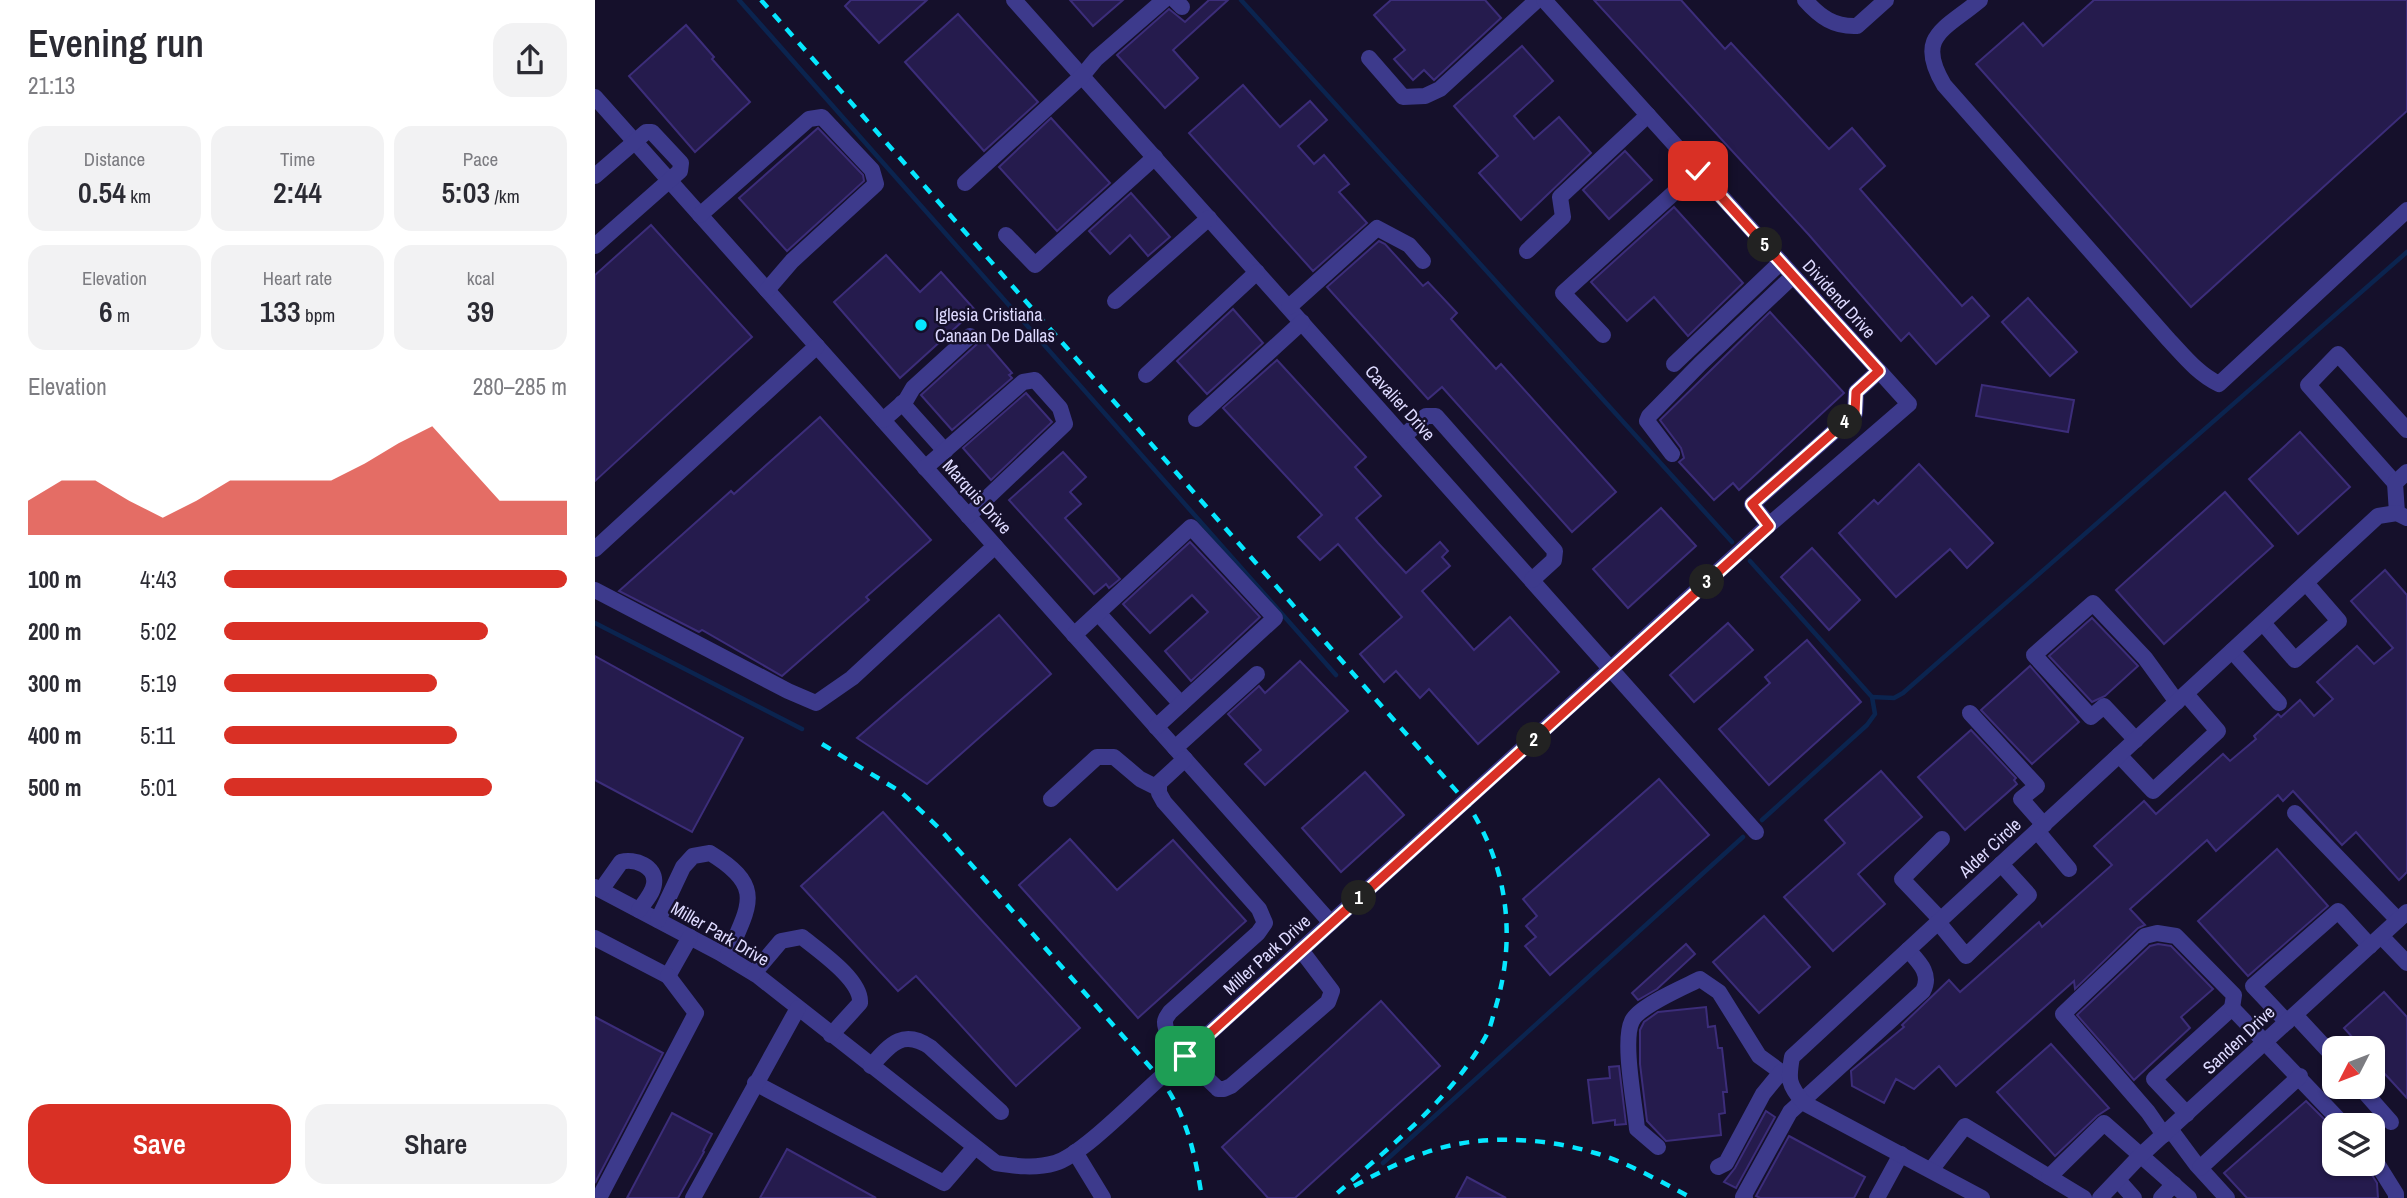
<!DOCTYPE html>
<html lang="en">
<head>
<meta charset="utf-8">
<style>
	body { margin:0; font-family:"Archivo Narrow",sans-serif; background:#f2f2f3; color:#2b2b33; height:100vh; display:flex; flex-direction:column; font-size:26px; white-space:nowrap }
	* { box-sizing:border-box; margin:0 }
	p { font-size:23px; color:#7c7c81 }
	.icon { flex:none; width:38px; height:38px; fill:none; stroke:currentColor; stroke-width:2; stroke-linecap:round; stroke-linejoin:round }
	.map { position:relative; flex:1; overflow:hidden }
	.panel { display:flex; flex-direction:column; background:#fff; width:595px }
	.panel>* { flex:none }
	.needle { width:46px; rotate:228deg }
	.buttons { position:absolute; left:1727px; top:1036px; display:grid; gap:14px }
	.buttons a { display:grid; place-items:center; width:63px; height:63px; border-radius:14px; background:#fff; box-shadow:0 2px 5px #0004; font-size:35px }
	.pin { position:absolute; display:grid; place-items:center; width:60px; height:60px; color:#fff; margin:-30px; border-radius:14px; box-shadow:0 4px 10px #0006 }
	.km { position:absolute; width:35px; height:35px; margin:-18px; border-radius:50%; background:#222; color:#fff; font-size:19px; line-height:35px; text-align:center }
	.round { display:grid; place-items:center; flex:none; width:74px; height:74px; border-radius:21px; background:#f2f2f3 }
	.summary { display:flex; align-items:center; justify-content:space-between; height:119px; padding:0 28px }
	h1 { font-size:38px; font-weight:600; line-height:52px }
	.metrics { display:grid; grid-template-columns:repeat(3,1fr); gap:10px; height:119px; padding:7px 28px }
	.metrics div { display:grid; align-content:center; border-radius:18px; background:#f2f2f3; text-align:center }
	.metrics b { font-size:30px; font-weight:600 }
	.metrics small { font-size:19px; font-weight:400 }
	.metrics p { font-size:19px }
	.chart { height:196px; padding:14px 28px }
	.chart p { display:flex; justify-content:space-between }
	.chart svg { width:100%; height:126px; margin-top:7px; fill:#d93025; opacity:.7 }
	.primary-button { display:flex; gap:14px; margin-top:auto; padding:14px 28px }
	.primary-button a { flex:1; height:80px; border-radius:21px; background:#d93025; color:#fff; font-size:28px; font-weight:600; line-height:80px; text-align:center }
	.primary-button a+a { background:#f2f2f3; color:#2b2b33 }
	ul { padding:0 28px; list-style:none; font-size:23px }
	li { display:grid; grid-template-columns:112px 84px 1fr; align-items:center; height:52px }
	li i { height:18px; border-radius:9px; background:#d93025 }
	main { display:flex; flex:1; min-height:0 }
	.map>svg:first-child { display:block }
</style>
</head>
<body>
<main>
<section class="panel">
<div class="summary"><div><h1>Evening run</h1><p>21:13</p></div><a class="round"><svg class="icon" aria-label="share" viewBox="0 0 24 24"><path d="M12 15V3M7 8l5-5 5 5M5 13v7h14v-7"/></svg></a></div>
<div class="metrics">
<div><p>Distance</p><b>0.54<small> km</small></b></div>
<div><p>Time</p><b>2:44</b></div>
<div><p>Pace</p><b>5:03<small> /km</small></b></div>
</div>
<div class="metrics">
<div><p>Elevation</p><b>6<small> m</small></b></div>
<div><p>Heart rate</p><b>133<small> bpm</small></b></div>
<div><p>kcal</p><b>39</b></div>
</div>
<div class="chart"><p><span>Elevation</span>280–285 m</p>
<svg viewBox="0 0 160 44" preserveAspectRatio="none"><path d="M0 44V32L10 25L20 25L30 32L40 38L50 32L60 25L70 25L80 25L90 25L100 19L110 12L120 6L130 19L140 32L150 32L160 32V44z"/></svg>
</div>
<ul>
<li><b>100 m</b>4:43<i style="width:100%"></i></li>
<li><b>200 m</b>5:02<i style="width:77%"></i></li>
<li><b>300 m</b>5:19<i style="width:62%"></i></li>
<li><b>400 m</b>5:11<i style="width:68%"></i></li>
<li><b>500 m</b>5:01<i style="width:78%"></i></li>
</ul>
<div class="primary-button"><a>Save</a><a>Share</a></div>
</section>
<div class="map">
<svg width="1812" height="1198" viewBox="0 0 1812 1198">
	<rect width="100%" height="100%" fill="#15102b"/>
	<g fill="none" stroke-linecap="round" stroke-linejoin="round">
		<g stroke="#0b244f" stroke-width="4.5">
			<path d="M144,0L741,675"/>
			<path d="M646,0L1137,542"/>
			<path d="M1155,561L1277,697L1280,714L1272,725L1167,820"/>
			<path d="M0,623L207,729"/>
			<path d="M1277,697L1299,698L1308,693L1812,252"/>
			<path d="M788,1163L1148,837"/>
		</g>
	</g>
	<g fill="#251b4d" stroke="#3c2d7a" stroke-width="2">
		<path d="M256,0H332L284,43L250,6Z"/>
		<path d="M475,0H528L498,26Z"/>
		<path d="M614,0H633L578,50L603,78L570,108L522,55L574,9L590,22Z"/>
		<path d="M796,0H890L906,18L839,80L829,70L818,80L799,59L810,50L779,15Z"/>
		<path d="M999,0H1086L1130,49L1136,43L1234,149L1257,128L1290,166L1265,189L1367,306L1377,297L1394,316L1341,364L1314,333L1306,341L1214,235Z"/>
		<path d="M1499,0H1812V111L1596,307L1381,64L1428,23L1448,46Z"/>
		<path d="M363,14L443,102L389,151L310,62Z"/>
		<path d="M91,25L119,57L117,59L155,102L100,152L34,76Z"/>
		<path d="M927,46L958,81L919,116L939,139L964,117L996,153L926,220L884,173L903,156L859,106Z"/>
		<path d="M648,85L685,127L715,101L732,120L703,146L719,164L729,155L754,184L744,192L772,223L718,271L594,133Z"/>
		<path d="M456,118L515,183L462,231L404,167Z"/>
		<path d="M223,128L268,175L269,181L192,251L144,198Z"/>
		<path d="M1030,151L1057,180L1014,219L988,190Z"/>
		<path d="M536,193L575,237L553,256L535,235L515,254L494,231Z"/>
		<path d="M1079,207L1148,283L1093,336L1059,297L1032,321L996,282Z"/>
		<path d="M56,225L157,337L0,481V275Z"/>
		<path d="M784,241L790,244L828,286L833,282L862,313L856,319L901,369L906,364L1021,492L977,532L847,387L833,399L732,287Z"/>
		<path d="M291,255L325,292L346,272L380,310L305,378L239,302Z"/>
		<path d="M1433,298L1482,352L1455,376L1407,322Z"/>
		<path d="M638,309L668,343L612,394L582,361Z"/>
		<path d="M1175,312L1249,393L1144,490L1138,483L1119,500L1084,462L1089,458L1086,448L1065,420Z"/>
		<path d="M386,337L417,373L414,375L417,378L357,430L326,395L382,344Z"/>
		<path d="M682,360L771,457L760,467L786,496L761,518L783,543L811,573L845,542L853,551L847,557L855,566L827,591L879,650L915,617L964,672L883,744L834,689L825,698L801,671L789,682L765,654L807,617L743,544L725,560L703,537L727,515L628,408Z"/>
		<path d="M1387,385L1479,400L1473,432L1381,416Z"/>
		<path d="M431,393L457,422L396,480L368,448Z"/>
		<path d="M225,417L336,540L271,597L274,600L187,676L107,630L104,632L24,591L136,491L139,494Z"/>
		<path d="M1705,432L1755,487L1703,534L1654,479Z"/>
		<path d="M468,452L491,477L475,492L486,504L470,518L525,579L514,588L511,584L499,594L414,500Z"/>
		<path d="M1324,464L1398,543L1372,568L1355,549L1301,597L1244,533L1279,500L1283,504Z"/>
		<path d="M1630,492L1678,546L1569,644L1521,590Z"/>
		<path d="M1066,508L1101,546L1033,608L998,569Z"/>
		<path d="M595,542L665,617L596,681L570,651L613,612L597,595L555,633L528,604Z"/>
		<path d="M1217,548L1265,600L1234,630L1186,577Z"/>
		<path d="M1790,570L1812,595V872L1804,880L1761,832L1747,845L1698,791L1688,801L1683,795L1621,851L1612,840L1535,909L1550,925L1543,928L1480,989L1479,981L1361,1086L1344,1066L1319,1089L1301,1079L1289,1103L1257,1086L1256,1071L1309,1027L1307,1025L1354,980L1365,992L1444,922L1447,927L1517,865L1499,846L1549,801L1561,814L1628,754L1635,761L1661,739L1659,736L1683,714L1686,717L1705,700L1719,716L1738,699L1722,682L1762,646L1779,664L1798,648L1756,601Z"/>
		<path d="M404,615L456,674L332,784L262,738Z"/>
		<path d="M1497,618L1543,666L1510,696L1497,702L1454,656Z"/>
		<path d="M1133,623L1158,650L1099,702L1075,675Z"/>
		<path d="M1212,640L1266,702L1174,785L1124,729L1175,683L1170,677Z"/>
		<path d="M0,656L148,738L97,832L0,780Z"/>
		<path d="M705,661L753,711L670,785L650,764L666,750L633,714L664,686L670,693Z"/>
		<path d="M1435,666L1484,722L1437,764L1386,710Z"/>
		<path d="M1376,730L1421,778L1419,780L1422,784L1370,830L1323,777Z"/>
		<path d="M1286,771L1327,817L1263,874L1290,904L1238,951L1189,897L1250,843L1230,820Z"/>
		<path d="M770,772L809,815L746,872L707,828Z"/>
		<path d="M1064,779L1114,835L955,975L930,946L941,937L931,926L942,916L928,899Z"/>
		<path d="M288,812L485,1028L421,1086L321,976L303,991L206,886Z"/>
		<path d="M475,839L522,890L578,840L651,921L543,1018L424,885Z"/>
		<path d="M1682,849L1733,906L1653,976L1603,921Z"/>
		<path d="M1169,916L1215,967L1164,1013L1118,962Z"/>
		<path d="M1091,944L1100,954L1062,989L1043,1000L1037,993Z"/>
		<path d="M1563,944L1576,946L1618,989L1586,1017L1595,1028L1539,1080L1482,1015L1555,946Z"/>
		<path d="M1789,992L1812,1017V1098L1778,1061V1048H1767L1749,1028Z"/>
		<path d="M786,1001L845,1066L700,1198H673L627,1147Z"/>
		<path d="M1111,1007L1113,1027L1120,1026L1123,1048H1127L1132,1092H1128L1130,1113L1124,1114L1126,1135L1071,1141L1052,1121L1045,1064V1030L1049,1022L1063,1012Z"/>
		<path d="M0,1017L68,1053L0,1183Z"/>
		<path d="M1456,1044L1514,1108L1502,1116L1460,1156L1402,1092Z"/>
		<path d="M1024,1066L1031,1124L1020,1125V1120L998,1123L993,1080L1015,1078L1014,1067Z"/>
		<path d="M1711,1101L1740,1130V1164H1770L1782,1183L1783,1198H1652L1629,1173Z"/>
		<path d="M1171,1111L1180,1117L1141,1188L1129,1182L1140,1168Z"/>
		<path d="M77,1113L117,1134L108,1151L109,1152L83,1198H32Z"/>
		<path d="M1194,1136L1270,1177L1259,1198H1165L1161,1196Z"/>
		<path d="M192,1149L281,1198H165Z"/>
		<path d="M872,1177L911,1198H861Z"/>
	</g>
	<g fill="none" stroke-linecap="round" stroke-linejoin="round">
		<g stroke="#3d3a8c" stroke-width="16">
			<path d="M419,0L1161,832"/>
			<path d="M580,0L587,7"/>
			<path d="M1210,0C1225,17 1239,27 1262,26L1291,0"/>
			<path d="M1385,0C1349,30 1320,36 1349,85L1573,339C1589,356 1603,374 1624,384L1812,210"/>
			<path d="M774,58L808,97L830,96L845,89L942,0"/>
			<path d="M0,97L736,923"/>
			<path d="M0,176L51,132H57L86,163L85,171L0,246"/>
			<path d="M370,183L487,76L501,59L569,0"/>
			<path d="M105,215L214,119L227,117L277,170L281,184L197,261L172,290"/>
			<path d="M411,235L440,265L560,157"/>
			<path d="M932,251L968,217L965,197L1053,115"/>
			<path d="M520,301L614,218"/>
			<path d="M694,307L782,228L814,245L828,261"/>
			<path d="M1008,335L968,293L1103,171"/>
			<path d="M1079,364L1186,262"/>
			<path d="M551,375L662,272"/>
			<path d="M307,403L350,451"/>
			<path d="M601,419L707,322"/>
			<path d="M288,420L311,400L318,388L375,336"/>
			<path d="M809,436L831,416H841L960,551L959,560L937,580"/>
			<path d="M1077,454L1052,421L1054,416L1105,364L1198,276"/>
			<path d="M330,468L428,382L440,380L465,408L470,424L373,516"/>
			<path d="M1800,483L1713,385L1743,354L1812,430"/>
			<path d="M1802,513L1800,483L1812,472"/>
			<path d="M1174,525L1157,504L1260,413L1261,392L1284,371"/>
			<path d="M0,549L222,346"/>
			<path d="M0,590L193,691L221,703L257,678L400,546"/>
			<path d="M503,613L586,704"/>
			<path d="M1668,623L1700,660L1744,621L1711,583"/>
			<path d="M479,635L596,527L680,618L561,727"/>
			<path d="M1637,651L1684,703"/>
			<path d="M1375,713L1442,786L1426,799L1449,825"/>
			<path d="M1541,740L1509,706L1496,717L1439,655L1498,603L1550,658L1582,702"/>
			<path d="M580,748L662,674"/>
			<path d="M1524,755L1558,791L1623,731L1591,694"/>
			<path d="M590,759L564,783V793L569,802L664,909L670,923L663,933L575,1012C573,1015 570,1018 570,1022C569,1041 610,1076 623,1089H629L636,1086L733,1002L737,991L706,950"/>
			<path d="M456,799L502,757H519L545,779L563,788"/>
			<path d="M1700,813L1803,920"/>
			<path d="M1442,831L1474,869"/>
			<path d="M0,887L125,953L163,976L401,1163C420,1166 440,1169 460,1163C486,1156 542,1098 565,1078L1174,525L1314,404L949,0"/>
			<path d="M6,890L26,862C39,858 62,866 59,884C58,893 49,903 44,910"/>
			<path d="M63,920L88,867L98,856L115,853C171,887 154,905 132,957"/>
			<path d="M1346,920L1307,879L1347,839"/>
			<path d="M1343,922L1371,956L1434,895L1406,864"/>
			<path d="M1786,936L1812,963"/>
			<path d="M0,938L73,976L95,937"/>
			<path d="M159,973L186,941L207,937C224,951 267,980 265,1003L236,1035"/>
			<path d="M1700,1015L1740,1058"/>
			<path d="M1692,1022L1658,986L1743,911L1775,946"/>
			<path d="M276,1066C294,1046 307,1028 335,1047L406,1112"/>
			<path d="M160,1083L349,1183L380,1147"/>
			<path d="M1765,1087L1796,1122"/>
			<path d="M1592,1114L1559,1079L1637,1008L1749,1125"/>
			<path d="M1575,1129L1601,1164L1632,1198"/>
			<path d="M1569,1135L1553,1112L1468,1014L1550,936L1562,933L1581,936L1639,995L1637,1008"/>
			<path d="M1063,1147L1042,1129C1040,1105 1027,1041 1037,1021C1044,1006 1089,987 1105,979L1124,992L1164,1056L1193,1077"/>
			<path d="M480,1152L508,1198"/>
			<path d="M1778,1157L1801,1194V1198"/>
			<path d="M1123,1167L1131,1163L1168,1094L1186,1072"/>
			<path d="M1605,1168L1705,1076"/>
			<path d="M1336,1170L1370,1126L1489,1198"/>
			<path d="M1454,1177L1509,1123L1594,1198"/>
			<path d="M1523,1180L1539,1198"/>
			<path d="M4,1198L101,1013L73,976"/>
			<path d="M98,1198L203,1008"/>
			<path d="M1150,1198L1148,1197L1195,1112L1328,991C1337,974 1324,962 1313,950"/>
			<path d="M1282,1198L1306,1154"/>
			<path d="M1387,1198L1209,1103C1193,1085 1193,1079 1197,1057L1783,516L1802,513L1812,518"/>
			<path d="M1505,1198L1545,1156L1812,912"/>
			<path d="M1566,1198L1579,1184"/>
		</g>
		<g stroke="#06e7ff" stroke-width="4.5" stroke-dasharray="10 9" stroke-linecap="butt">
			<path d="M166,0L871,802C912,863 922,935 901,1006C898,1015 896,1027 891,1036C855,1102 791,1149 737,1198"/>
			<path d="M227,744L306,792L344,828L565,1078C592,1115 600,1154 607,1198"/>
			<path d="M759,1186C783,1173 807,1161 832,1152C884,1134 948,1137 1000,1153C1034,1163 1066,1182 1097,1198"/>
		</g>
	</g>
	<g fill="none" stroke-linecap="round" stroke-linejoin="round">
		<g stroke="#fff" stroke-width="14">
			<path id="route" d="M590,1056L1174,526L1157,504L1260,413L1261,392L1284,371L1103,171"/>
		</g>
		<use href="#route" stroke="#d93025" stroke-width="9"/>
	</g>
	<circle fill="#06e7ff" stroke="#15102b" stroke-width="2.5" cx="326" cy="325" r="7"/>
	<g text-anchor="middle" stroke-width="5" stroke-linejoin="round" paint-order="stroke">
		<g font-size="18" fill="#dedaff" stroke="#15102b">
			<text transform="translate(1244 299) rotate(48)" y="6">Dividend Drive</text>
			<text transform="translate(805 403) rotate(48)" y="6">Cavalier Drive</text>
			<text transform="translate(382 497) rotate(48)" y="6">Marquis Drive</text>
			<text transform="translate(1395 848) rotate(-43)" y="6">Alder Circle</text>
			<text transform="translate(125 934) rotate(30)" y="6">Miller Park Drive</text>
			<text transform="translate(672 955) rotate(-42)" y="6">Miller Park Drive</text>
			<text transform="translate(1644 1040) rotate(-43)" y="6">Sanden Drive</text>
		</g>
		<g font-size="18" fill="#dedaff" stroke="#15102b" text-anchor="start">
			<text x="340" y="321">Iglesia Cristiana<tspan x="340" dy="21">Canaan De Dallas</tspan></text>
		</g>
	</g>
</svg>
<div class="buttons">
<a><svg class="needle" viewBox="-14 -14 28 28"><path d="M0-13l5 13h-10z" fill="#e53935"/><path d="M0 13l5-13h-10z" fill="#7c7c81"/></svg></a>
<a><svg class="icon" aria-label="layers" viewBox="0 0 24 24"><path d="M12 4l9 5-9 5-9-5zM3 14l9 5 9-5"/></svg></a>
</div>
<div class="pin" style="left:590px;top:1056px;background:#1e9e55"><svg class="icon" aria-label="arrive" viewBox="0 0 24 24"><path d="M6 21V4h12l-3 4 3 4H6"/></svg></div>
<div class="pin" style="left:1103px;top:171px;background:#d93025"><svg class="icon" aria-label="check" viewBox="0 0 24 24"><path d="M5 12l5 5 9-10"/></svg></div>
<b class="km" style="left:764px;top:898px">1</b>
<b class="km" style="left:939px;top:740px">2</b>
<b class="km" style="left:1112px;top:582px">3</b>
<b class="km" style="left:1250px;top:422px">4</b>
<b class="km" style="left:1170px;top:245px">5</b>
</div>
</main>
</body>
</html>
